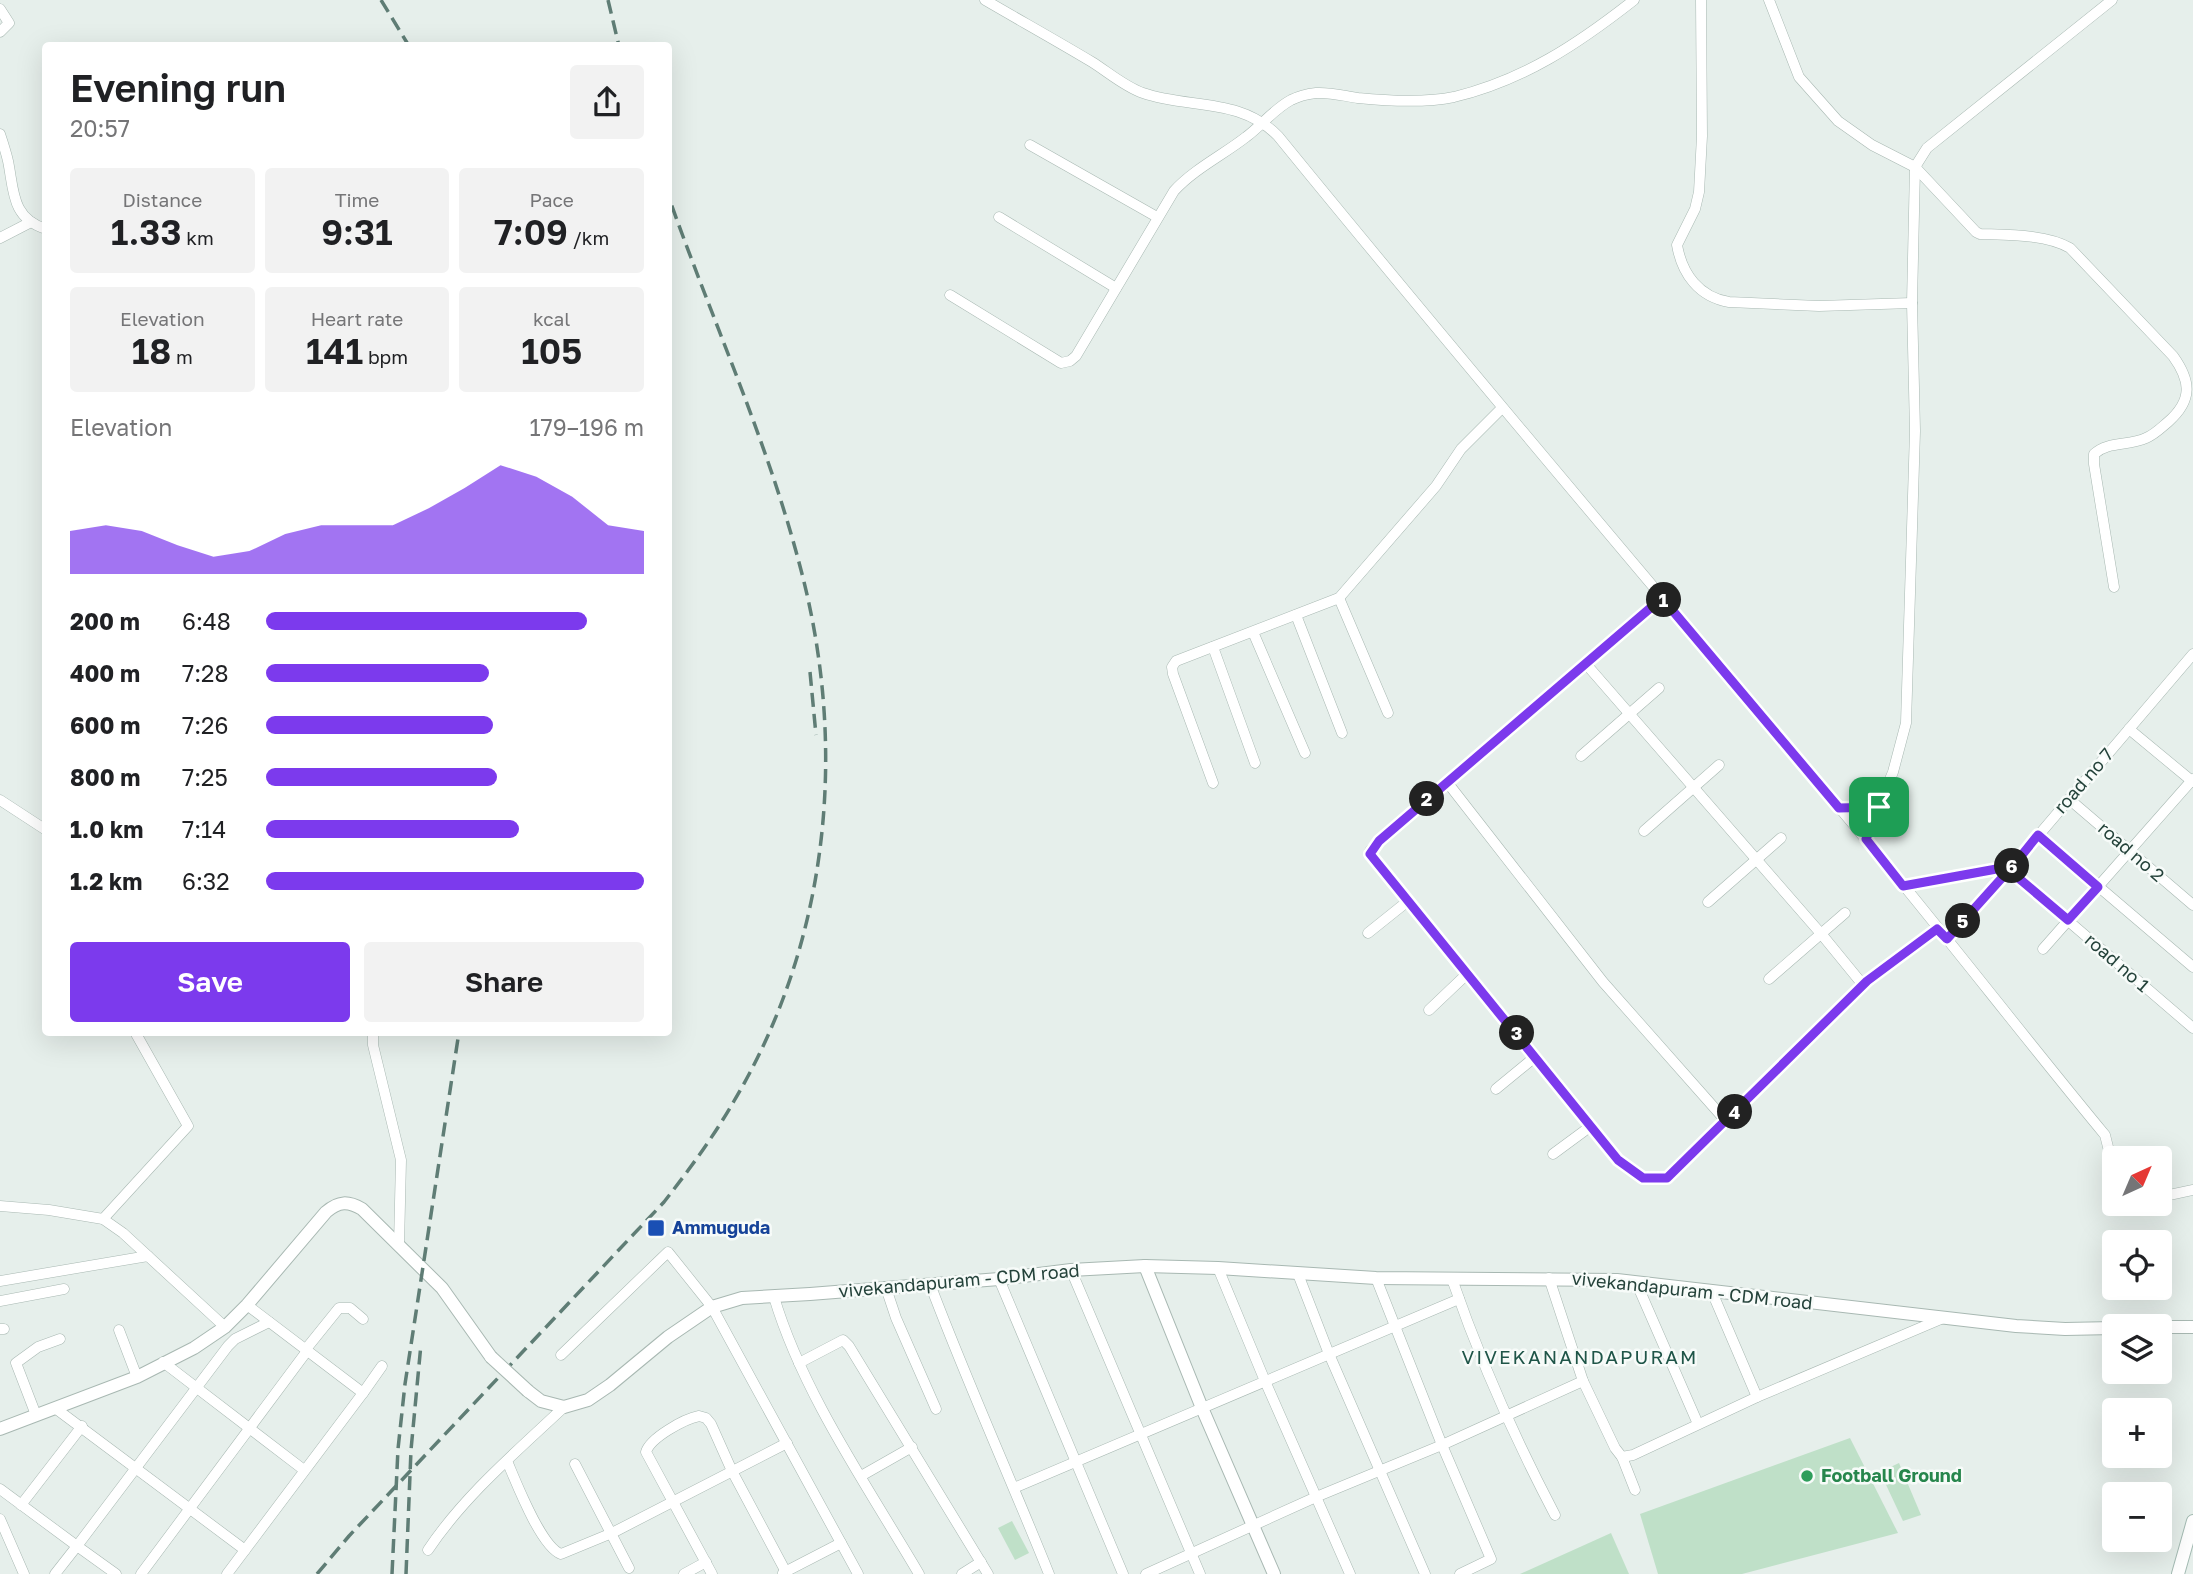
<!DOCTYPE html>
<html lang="en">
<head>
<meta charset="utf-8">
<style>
	body { margin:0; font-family:"Golos Text",sans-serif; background:#f2f2f2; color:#202124; height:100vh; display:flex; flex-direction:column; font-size:26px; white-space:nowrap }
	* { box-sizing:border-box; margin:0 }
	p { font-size:23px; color:#757577 }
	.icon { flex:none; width:38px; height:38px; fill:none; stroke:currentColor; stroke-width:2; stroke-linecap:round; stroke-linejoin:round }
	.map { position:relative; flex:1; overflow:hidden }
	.details { position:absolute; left:42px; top:42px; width:630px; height:994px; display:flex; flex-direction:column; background:#fff; border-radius:7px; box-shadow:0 7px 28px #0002 }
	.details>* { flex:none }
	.needle { width:46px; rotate:44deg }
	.buttons { position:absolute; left:2102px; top:1146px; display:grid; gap:14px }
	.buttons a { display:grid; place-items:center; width:70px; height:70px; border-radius:7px; background:#fff; box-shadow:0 7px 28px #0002; font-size:35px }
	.pin { position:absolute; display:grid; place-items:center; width:60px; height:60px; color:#fff; margin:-30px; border-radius:14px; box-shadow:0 4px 10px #0006 }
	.km { position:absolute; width:35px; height:35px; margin:-18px; border-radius:50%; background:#222; color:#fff; font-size:19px; line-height:35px; text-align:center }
	.round { display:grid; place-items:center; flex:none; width:74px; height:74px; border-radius:7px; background:#f2f2f2 }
	.head { display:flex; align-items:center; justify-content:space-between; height:119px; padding:0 28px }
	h1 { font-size:38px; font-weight:600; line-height:52px }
	.metrics { display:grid; grid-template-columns:repeat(3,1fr); gap:10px; height:119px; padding:7px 28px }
	.metrics div { display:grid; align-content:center; border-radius:7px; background:#f2f2f2; text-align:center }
	.metrics b { font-size:35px; font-weight:600 }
	.metrics small { font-size:19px; font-weight:400 }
	.metrics p { font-size:19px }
	.chart { height:196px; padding:14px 28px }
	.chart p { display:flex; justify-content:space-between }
	.chart svg { width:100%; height:126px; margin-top:7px; fill:#7c3aed; opacity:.7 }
	.button { display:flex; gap:14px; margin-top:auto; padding:14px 28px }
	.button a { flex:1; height:80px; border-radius:7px; background:#7c3aed; color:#fff; font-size:28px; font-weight:600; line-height:80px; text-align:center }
	.button a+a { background:#f2f2f2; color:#202124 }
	ul { padding:0 28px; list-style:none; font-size:23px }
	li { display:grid; grid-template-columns:112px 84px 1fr; align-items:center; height:52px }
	li i { height:18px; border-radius:9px; background:#7c3aed }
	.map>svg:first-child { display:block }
</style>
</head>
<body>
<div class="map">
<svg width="2193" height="1574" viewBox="0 0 2193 1574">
	<rect width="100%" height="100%" fill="#e6efeb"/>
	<g fill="#bfe0c8">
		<path d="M1850,1438L1898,1533L1742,1574H1658L1640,1514Z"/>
		<path d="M1899,1463L1921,1515L1903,1521L1880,1472Z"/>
		<path d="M1012,1521L1029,1553L1015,1560L998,1528Z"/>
		<path d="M1611,1533L1629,1574H1520Z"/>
	</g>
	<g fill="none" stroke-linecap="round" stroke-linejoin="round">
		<g stroke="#a8b8b2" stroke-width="11">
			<g id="minor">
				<path d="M985,0C1021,21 1057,41 1092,62C1108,72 1125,87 1143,93C1189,109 1240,97 1278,136C1470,372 1668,603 1863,836C1945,934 2023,1036 2105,1135L2114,1171"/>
				<path d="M1701,0L1702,136L1699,192L1695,209L1677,245C1682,274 1699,297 1729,302L1819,306L1912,303"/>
				<path d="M1769,0L1799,77L1838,121L1872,145L1915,167L1976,232L1980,234C2007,235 2046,234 2070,248L2173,356C2191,381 2193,400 2168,422C2161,428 2154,435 2146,438C2129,446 2108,441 2094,454V464L2114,587"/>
				<path d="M0,9L9,23L0,32"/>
				<path d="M0,134C3,143 6,152 8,161C14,190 11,218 46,229"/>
				<path d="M1030,145L1157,217"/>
				<path d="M999,217L1116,288"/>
				<path d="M0,238L31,222"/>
				<path d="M950,295L1061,363L1070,361L1076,356L1174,191C1194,169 1223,155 1246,137C1261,126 1274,109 1291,100C1299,96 1307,94 1316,93C1330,92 1344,96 1358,98C1388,101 1425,103 1454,97C1524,80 1578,44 1634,0"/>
				<path d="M1339,598L1388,713"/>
				<path d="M1662,598L1379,841L1370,851L1371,857L1468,973L1618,1160L1643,1178H1667L1867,981"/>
				<path d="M1296,615L1342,733"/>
				<path d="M1253,632L1305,753"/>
				<path d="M1213,647L1255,763"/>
				<path d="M1586,664L1823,936L1859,980L1864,982L1871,979L1938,929"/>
				<path d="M2129,729L2193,782"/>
				<path d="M1581,756L1659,688"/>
				<path d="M1447,782L1603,982L1726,1121"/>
				<path d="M1213,783L1173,674L1172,667L1176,661L1339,598L1436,486L1461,449L1502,408"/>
				<path d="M2069,799L2193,905"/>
				<path d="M0,800L46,830"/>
				<path d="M1839,808L1879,807"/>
				<path d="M1644,831L1719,765"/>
				<path d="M2038,835L2193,967"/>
				<path d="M1865,839L1893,772L1906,723L1915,431L1912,303L1915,167L1927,148L2112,0"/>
				<path d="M2009,870L2193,1028"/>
				<path d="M1903,886L2013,866"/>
				<path d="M1708,902L1781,838"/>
				<path d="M1368,933L1408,901"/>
				<path d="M1947,939L2009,870L2193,654"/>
				<path d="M2043,949L2193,779"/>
				<path d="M1769,979L1845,913"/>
				<path d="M1429,1010L1468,973"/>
				<path d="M373,1032V1045L401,1160L399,1245"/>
				<path d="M1496,1089L1535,1057"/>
				<path d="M1553,1154L1591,1126"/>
				<path d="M2160,1197L2193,1190"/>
				<path d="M0,1206L49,1210L103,1219L123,1233L225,1327"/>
				<path d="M103,1219L188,1126L135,1032"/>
				<path d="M1218,1268L1265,1381L1350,1574"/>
				<path d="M1071,1270L1200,1574"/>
				<path d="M1298,1274L1329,1354L1425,1574"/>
				<path d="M1376,1278L1442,1445L1491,1559L1460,1574"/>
				<path d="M1549,1278L1583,1381L1615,1448L1622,1457L1635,1490"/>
				<path d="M999,1279L1123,1574"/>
				<path d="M1452,1279C1480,1360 1515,1439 1555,1515"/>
				<path d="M0,1281L148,1256"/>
				<path d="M1636,1282L1698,1424"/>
				<path d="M930,1284C967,1382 1010,1477 1049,1574"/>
				<path d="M886,1288L896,1318L936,1409"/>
				<path d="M1712,1292L1757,1397"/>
				<path d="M774,1297C803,1394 868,1487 919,1574"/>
				<path d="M0,1301L64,1289"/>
				<path d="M0,1329H4"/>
				<path d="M119,1330L137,1377"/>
				<path d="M306,1349L339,1308H350L363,1319"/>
				<path d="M561,1355L668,1252L712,1307L858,1574"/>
				<path d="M163,1362L304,1470"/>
				<path d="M799,1363L843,1340L849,1346L988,1574"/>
				<path d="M363,1393L382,1366"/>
				<path d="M55,1408L245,1550"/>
				<path d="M36,1415L16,1363L38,1347L60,1339"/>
				<path d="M1622,1457L1633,1455L1757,1397L1941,1319"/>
				<path d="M507,1461C516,1482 541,1547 561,1554L612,1533L787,1443"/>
				<path d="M575,1464L629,1568"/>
				<path d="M861,1476L912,1447"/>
				<path d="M1014,1488L1459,1299"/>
				<path d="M0,1489L77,1546L228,1346L235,1339L269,1322"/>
				<path d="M21,1505L82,1426"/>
				<path d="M0,1519L24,1574"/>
				<path d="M428,1550C464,1496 516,1452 564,1407"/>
				<path d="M783,1573L841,1543"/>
				<path d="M55,1574L77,1546L116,1574"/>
				<path d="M141,1574L307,1351"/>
				<path d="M227,1574L363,1393L247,1305"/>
				<path d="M684,1574L706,1562"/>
				<path d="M712,1574L646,1452C650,1438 684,1419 699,1416L706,1418L711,1424L732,1471L787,1574"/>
				<path d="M962,1574L981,1562"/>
				<path d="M1146,1574L1316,1497L1442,1445L1583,1381"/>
			</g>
		</g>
		<g stroke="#a8b8b2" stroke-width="14">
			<g id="tertiary">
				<path d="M1145,1266L1202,1408L1274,1574"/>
				<path d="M2160,1327H2193"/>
				<path d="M528,1391L541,1401L564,1407L588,1400L610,1385L668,1337L712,1307L742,1298L810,1294L999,1279L1071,1270L1145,1266L1218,1268L1376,1278L1617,1280L2016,1326L2065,1329L2114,1328"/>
				<path d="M0,1429L137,1377L194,1348L225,1327L247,1305L326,1212C339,1201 348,1201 362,1209L442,1288L491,1357"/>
			</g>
		</g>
		<g stroke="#a4bbb3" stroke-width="14">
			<path id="secondary" d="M2178,1574L2193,1521"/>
		</g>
		<use href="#minor" stroke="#fff" stroke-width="10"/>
		<use href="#tertiary" stroke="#fff" stroke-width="12"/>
		<use href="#secondary" stroke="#fff" stroke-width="12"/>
		<g stroke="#5f7d75" stroke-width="3.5" stroke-dasharray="14 7" stroke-linecap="butt">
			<path d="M381,0L409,46"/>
			<path d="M608,0L619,46"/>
			<path d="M810,672L816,735"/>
			<path d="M317,1574L349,1536L664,1202C689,1170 714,1136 734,1101C829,941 848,749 801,570C768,442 712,320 668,195"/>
			<path d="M392,1574L398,1449L405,1384L459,1032"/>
			<path d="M406,1574L411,1450L421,1344"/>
		</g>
		<g stroke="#a8b8b2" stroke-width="14" stroke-linecap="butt">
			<path id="tertiary-bridge" d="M491,1357L528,1391"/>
		</g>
		<use href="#tertiary-bridge" stroke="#fff" stroke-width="12"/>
	</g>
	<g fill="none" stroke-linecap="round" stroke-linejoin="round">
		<g stroke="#fff" stroke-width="14">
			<path id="route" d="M1662,598L1839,808L1879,807L1866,839L1903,886L2013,866L2038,835L2098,887L2068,920L2009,870L1947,939L1937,929L1867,981L1667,1178H1643L1618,1160L1370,854L1379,841Z"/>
		</g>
		<use href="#route" stroke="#7c3aed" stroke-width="9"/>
	</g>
	<rect fill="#1a4fb4" stroke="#f7fbf9" stroke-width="2.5" x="647" y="1219" width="18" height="18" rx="3.5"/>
	<circle fill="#2e9e5b" stroke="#f7fbf9" stroke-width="2.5" cx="1807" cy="1476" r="7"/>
	<g text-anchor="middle" stroke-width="5" stroke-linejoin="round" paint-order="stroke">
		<g font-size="18" fill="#24423a" stroke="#f7fbf9">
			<text transform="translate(2084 781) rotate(-49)" y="6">road no 7</text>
			<text transform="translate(2131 852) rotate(41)" y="6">road no 2</text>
			<text transform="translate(2117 963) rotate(41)" y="6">road no 1</text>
			<text transform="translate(959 1281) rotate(-5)" y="6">vivekandapuram - CDM road</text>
			<text transform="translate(1692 1291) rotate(6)" y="6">vivekandapuram - CDM road</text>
		</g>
		<g font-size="18" font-weight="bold" fill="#164399" stroke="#f7fbf9" text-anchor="start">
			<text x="672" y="1234">Ammuguda</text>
		</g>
		<g font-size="18" font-weight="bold" fill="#27864d" stroke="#f7fbf9" text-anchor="start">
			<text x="1821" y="1482">Football Ground</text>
		</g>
		<g font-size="19" letter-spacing="2" fill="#1f5548" stroke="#f7fbf9">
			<text x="1580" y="1364">VIVEKANANDAPURAM</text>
		</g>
	</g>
</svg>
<div class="buttons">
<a><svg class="needle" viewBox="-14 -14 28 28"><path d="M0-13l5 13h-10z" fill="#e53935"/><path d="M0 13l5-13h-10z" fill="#757577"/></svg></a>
<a><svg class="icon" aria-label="locate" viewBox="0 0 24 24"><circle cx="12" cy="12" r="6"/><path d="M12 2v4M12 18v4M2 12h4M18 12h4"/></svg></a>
<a><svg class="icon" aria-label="layers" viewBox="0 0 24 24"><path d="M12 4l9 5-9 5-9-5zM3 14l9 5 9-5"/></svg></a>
<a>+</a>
<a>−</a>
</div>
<div class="pin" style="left:1879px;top:807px;background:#1e9e55"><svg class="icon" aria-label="arrive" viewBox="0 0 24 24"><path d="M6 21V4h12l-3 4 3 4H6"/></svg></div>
<b class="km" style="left:1664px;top:600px">1</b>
<b class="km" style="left:1427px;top:799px">2</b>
<b class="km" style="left:1517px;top:1033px">3</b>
<b class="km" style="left:1735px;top:1112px">4</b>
<b class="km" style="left:1963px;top:921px">5</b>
<b class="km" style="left:2012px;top:866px">6</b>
<section class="details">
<div class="head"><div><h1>Evening run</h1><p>20:57</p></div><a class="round"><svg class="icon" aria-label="share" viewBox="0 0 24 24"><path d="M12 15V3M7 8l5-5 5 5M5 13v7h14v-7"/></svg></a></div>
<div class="metrics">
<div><p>Distance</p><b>1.33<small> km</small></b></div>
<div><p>Time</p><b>9:31</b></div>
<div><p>Pace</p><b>7:09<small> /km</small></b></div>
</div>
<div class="metrics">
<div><p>Elevation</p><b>18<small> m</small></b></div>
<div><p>Heart rate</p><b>141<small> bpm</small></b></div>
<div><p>kcal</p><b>105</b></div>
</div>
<div class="chart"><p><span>Elevation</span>179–196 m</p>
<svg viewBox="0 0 160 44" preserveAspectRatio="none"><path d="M0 44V29L10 27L20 29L30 34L40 38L50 36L60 30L70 27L80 27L90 27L100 21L110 14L120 6L130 10L140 17L150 27L160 29V44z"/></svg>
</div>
<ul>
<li><b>200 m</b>6:48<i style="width:85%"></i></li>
<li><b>400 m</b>7:28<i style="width:59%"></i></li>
<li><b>600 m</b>7:26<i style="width:60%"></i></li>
<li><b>800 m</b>7:25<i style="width:61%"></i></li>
<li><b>1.0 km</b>7:14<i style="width:67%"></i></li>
<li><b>1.2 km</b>6:32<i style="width:100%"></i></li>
</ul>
<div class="button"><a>Save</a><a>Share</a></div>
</section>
</div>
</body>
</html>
